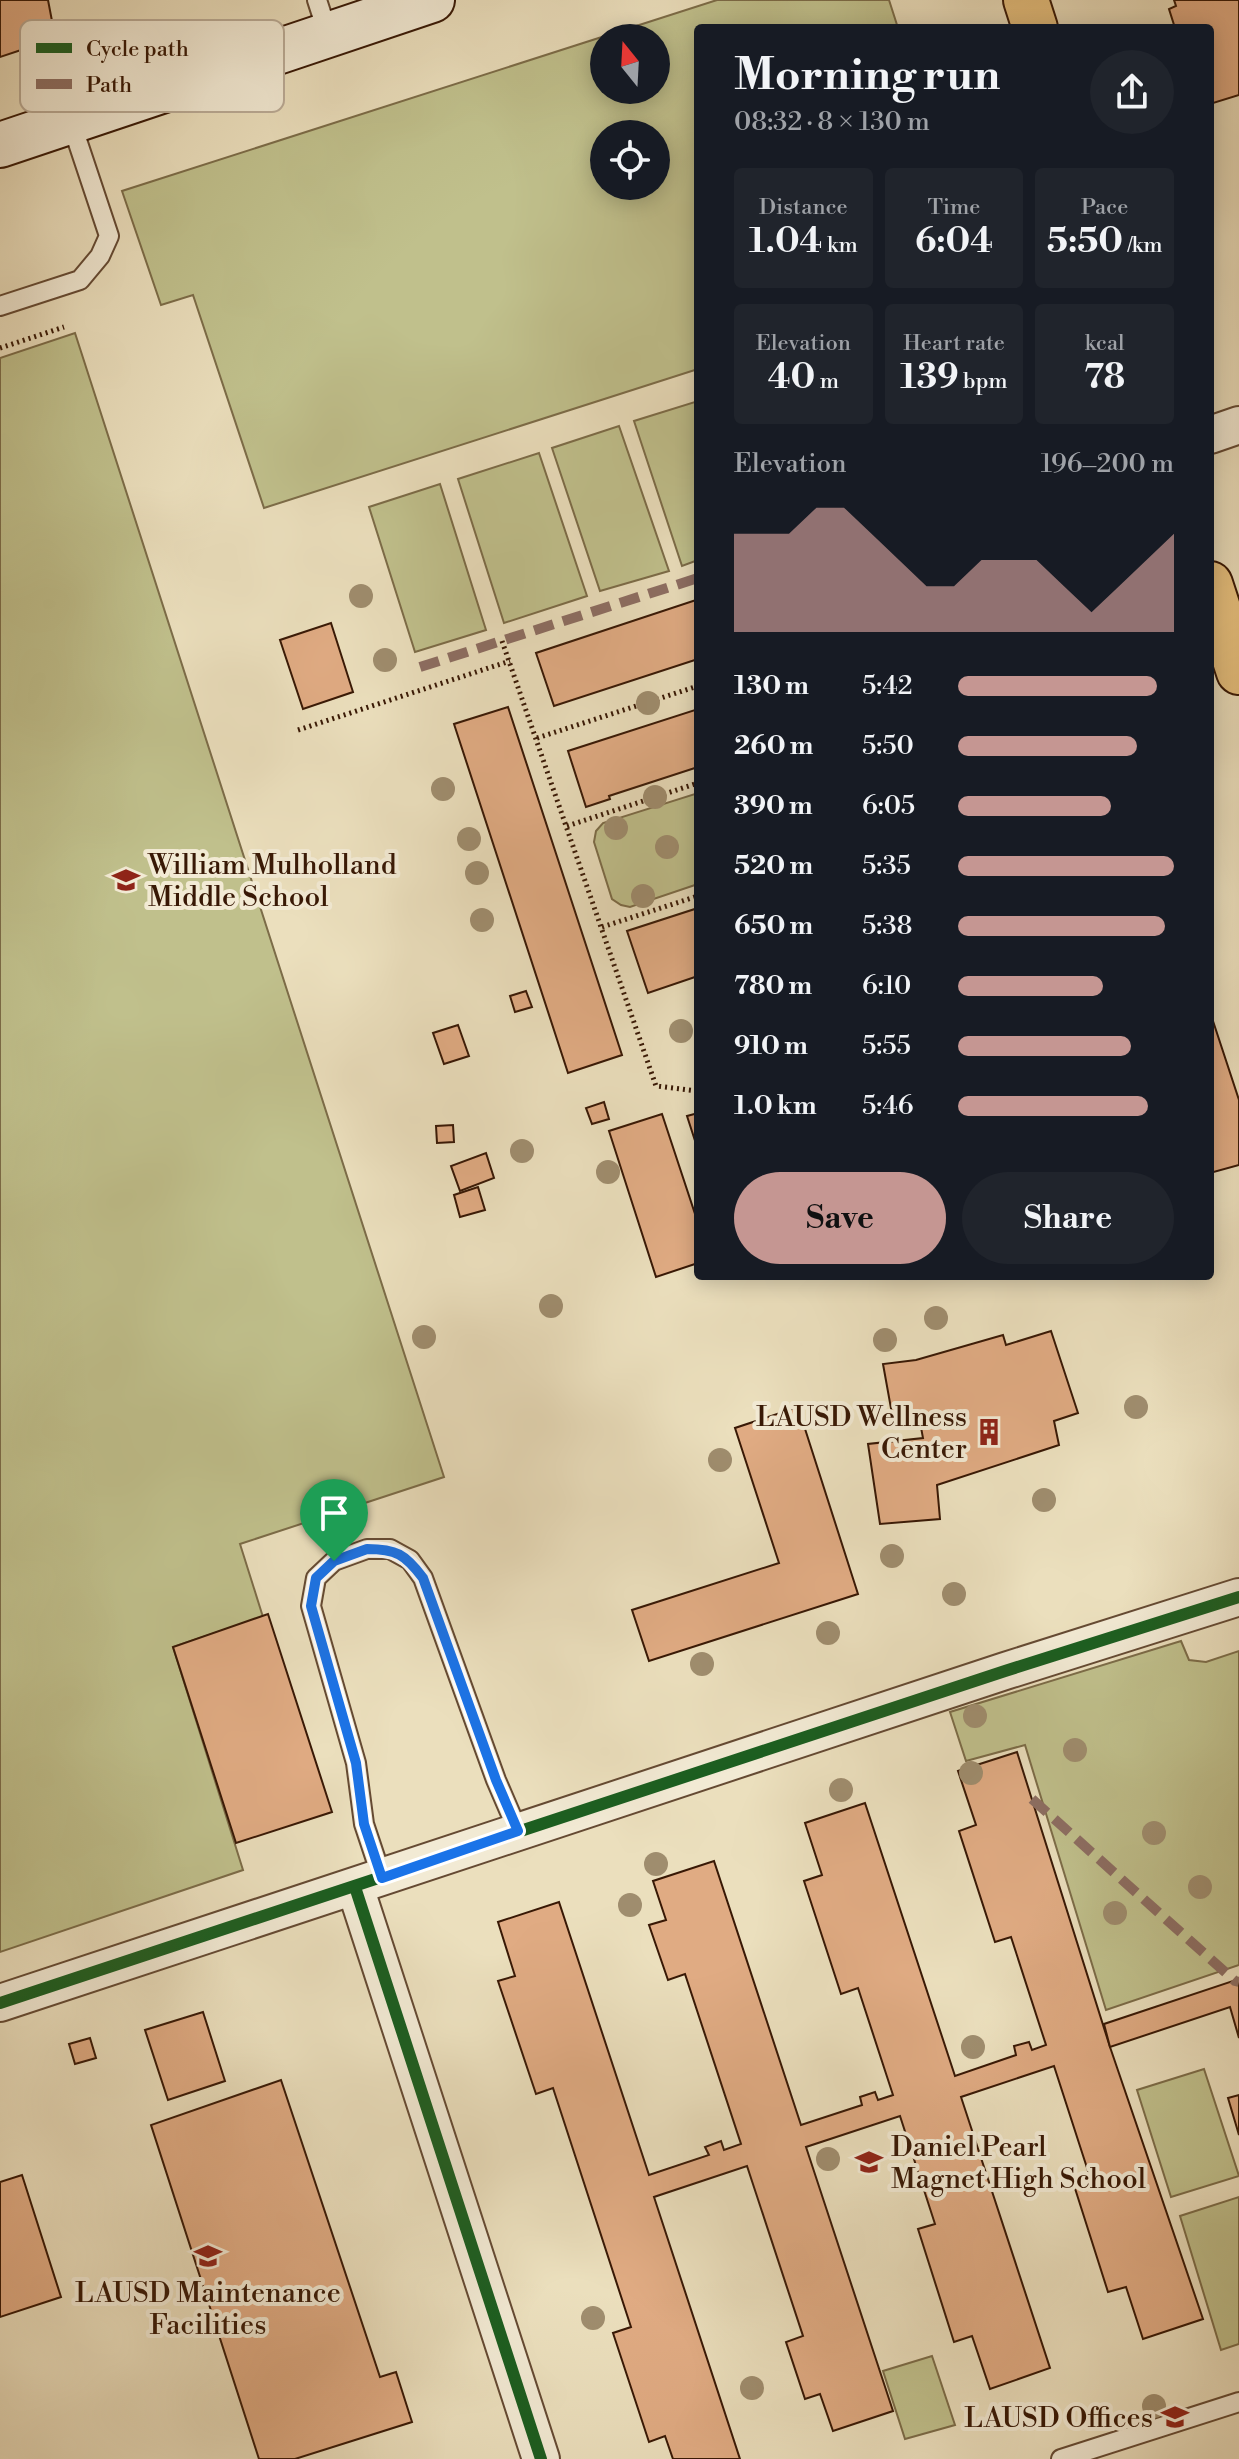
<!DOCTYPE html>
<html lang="en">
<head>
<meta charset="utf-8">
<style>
	body { margin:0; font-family:"Libre Bodoni",serif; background:#20242c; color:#f1f3f6; height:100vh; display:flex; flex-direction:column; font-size:30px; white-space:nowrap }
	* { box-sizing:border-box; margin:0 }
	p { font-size:26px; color:#9ea1a6 }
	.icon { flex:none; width:44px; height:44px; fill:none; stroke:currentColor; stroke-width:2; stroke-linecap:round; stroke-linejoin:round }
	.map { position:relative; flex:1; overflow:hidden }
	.drawer { position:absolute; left:694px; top:24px; width:520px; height:1256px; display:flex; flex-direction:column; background:#171b24; border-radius:8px; box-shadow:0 4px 20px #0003 }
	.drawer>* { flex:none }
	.needle { width:52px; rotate:342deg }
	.fabs { position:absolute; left:590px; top:24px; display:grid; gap:16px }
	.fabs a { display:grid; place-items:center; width:80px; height:80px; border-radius:50%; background:#171b24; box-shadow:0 4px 20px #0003; font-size:40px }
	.pin { position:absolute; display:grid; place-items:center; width:68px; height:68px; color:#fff; margin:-82px -34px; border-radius:50% 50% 50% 0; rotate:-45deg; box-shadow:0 0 8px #0007 }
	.pin .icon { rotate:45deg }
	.round { display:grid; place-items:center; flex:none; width:84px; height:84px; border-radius:42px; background:#20242c }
	.head { display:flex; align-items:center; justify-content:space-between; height:136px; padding:0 40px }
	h1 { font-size:44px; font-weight:700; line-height:60px }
	.metrics { display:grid; grid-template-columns:repeat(3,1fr); gap:12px; height:136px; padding:8px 40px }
	.metrics div { display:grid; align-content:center; border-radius:8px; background:#20242c; text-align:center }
	.metrics b { font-size:34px; font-weight:700 }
	.metrics small { font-size:22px; font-weight:400 }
	.metrics p { font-size:22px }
	.chart { height:224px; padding:16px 40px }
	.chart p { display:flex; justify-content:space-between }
	.chart svg { width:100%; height:144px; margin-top:8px; fill:#c59692; opacity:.7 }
	.cta { display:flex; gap:16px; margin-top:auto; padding:16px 40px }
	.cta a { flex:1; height:92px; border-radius:48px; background:#c59692; color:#111; font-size:32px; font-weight:700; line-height:92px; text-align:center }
	.cta a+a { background:#20242c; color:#f1f3f6 }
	ul { padding:0 40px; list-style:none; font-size:26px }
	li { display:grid; grid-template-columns:128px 96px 1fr; align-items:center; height:60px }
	li i { height:20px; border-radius:10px; background:#c59692 }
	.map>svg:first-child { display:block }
</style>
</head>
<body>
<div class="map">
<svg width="1239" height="2459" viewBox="0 0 1239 2459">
	<rect width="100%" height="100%" fill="#ebdfbd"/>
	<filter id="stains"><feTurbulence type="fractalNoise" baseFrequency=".0025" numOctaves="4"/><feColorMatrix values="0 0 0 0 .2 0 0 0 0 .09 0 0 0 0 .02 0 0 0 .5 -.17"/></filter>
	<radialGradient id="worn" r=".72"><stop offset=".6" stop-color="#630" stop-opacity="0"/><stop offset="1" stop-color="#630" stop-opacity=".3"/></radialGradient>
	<g fill="#c0c08c" stroke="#7c6c48" stroke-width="2" fill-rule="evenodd">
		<path d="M717,0H889L898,28H698V369L264,508L193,295L161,305L122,191ZM604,38H656V90H604ZM604,134H656V186H604Z"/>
		<path d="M75,333L444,1477L240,1544L263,1617L173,1647L243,1870L0,1952V358Z"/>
		<path d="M698,401V560L682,566L634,421Z"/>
		<path d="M619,426L669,571L600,591L552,448Z"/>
		<path d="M539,453L587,596L504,623L458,479Z"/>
		<path d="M440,484L486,630L415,652L369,507Z"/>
		<path d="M698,793V884L630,907L621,905L612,899L594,842L596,831L603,823Z"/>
		<path d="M1181,1641L1189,1660L1206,1662L1239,1651V1965L1106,2010L1025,1745L966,1761L950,1712Z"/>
		<path d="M1204,2069L1239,2176L1171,2197L1137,2090Z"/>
		<path d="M1239,2197V2344L1221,2350L1180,2216Z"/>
		<path d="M932,2356L955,2425L905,2439L883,2371Z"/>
	</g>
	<g fill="#e0ab83" stroke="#381805" stroke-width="2">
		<path d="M0,0H48L52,21L48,32L33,46L0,57Z"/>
		<path d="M1174,0H1239V95L1210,104V28H1175L1169,9L1176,6Z"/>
		<path d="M696,600H698V659L554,706L536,653Z"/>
		<path d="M331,623L353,692L303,709L280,640Z"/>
		<path d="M508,707L622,1055L568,1073L454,724Z"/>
		<path d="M698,709V767L609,796L610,799L586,807L568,751Z"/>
		<path d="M698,908V976L648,993L627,931Z"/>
		<path d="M526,991L532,1007L515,1012L510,996Z"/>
		<path d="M1212,1018L1239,1100V1165L1210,1173V1019Z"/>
		<path d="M458,1025L469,1056L444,1064L433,1033Z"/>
		<path d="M604,1102L609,1119L592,1124L586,1108Z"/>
		<path d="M698,1113V1150L687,1116Z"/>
		<path d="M662,1114L698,1223V1263L656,1277L609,1131Z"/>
		<path d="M453,1125L454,1142L437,1143L436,1126Z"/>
		<path d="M486,1153L494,1178L460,1191L451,1166Z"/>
		<path d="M478,1187L485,1210L460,1217L454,1195Z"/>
		<path d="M1051,1331L1078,1413L1054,1421L1059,1445L937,1485L940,1519L880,1524L868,1444L923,1438L920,1422L894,1425L883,1364L916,1360L1003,1335L1006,1345Z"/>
		<path d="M798,1407L858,1594L649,1661L632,1610L779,1563L735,1428Z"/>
		<path d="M268,1614L332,1812L236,1843L173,1647Z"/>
		<path d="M1017,1752L1110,2047L1203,2319L1143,2339L1126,2287L1108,2292L1072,2179L1089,2174L1054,2066L961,2097L1050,2368L990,2389L972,2336L954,2342L918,2229L935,2224L900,2116L806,2147L893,2411L833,2431L820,2394L805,2399L786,2342L803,2336L747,2166L654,2197L740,2459H673L665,2436L649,2442L613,2333L631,2327L553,2088L536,2094L498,1981L515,1976L498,1922L559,1902L649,2175L709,2155L705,2147L721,2141L724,2150L741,2144L685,1974L668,1980L649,1925L666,1920L653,1881L714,1861L801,2125L862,2105L860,2097L875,2092L878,2100L893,2095L858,1988L841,1994L804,1881L822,1875L805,1823L865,1803L955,2076L1016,2055L1014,2046L1029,2042L1032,2050L1046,2045L1011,1937L995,1942L959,1831L976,1825L958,1771Z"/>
		<path d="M1239,1979V2038L1230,2007L1110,2047L1104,2024Z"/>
		<path d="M203,2012L225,2081L168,2100L145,2030Z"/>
		<path d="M90,2038L96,2058L75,2064L69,2044Z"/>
		<path d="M281,2080L380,2377L396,2372L412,2422L295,2459H259L151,2125Z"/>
		<path d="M1239,2095V2135L1228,2098Z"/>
		<path d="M22,2175L61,2297L0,2317V2182Z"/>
	</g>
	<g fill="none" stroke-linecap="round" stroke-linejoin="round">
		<g stroke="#654a33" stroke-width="22">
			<g id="lane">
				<path d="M317,0L328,34"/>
				<path d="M0,306L80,280L100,256L109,236L71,122"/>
				<path d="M382,1878L364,1824L356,1763L311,1606L316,1578L334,1561L367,1549H390L410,1560L423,1578L496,1780L518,1831"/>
				<path d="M1061,2459L1239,2402"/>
			</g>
		</g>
		<g stroke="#654a33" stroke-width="40">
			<g id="street">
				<path d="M1210,435L1239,425"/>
				<path d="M355,1887L541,2459"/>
				<path d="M0,2003L1005,1671L1239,1597"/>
			</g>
		</g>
		<g stroke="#381805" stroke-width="48">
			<path id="secondary" d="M0,145L432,0"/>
		</g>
		<g stroke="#381805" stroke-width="48">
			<g id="primary">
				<path d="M1026,0L1035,28"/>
				<path d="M1210,584L1239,672"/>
			</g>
		</g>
		<g stroke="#381805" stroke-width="5" stroke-dasharray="2 4" stroke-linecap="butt">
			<path d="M0,348L64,327"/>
			<path d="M502,641L656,1086L698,1091"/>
			<path d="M298,730L510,661"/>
			<path d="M537,738L698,686"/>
			<path d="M567,826L698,783"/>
			<path d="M602,927L698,896"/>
		</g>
		<use href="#lane" stroke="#f2ead4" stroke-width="18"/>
		<use href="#street" stroke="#f2ead4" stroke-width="36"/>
		<use href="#secondary" stroke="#f2ead4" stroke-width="44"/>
		<use href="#primary" stroke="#e6c07e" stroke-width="44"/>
		<g stroke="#8d6e63" stroke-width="10" stroke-dasharray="20 10" stroke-linecap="butt">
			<path d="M420,667L698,578"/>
			<path d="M1032,1799L1235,1981L1239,1982"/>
		</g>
		<g stroke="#f2ead4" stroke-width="17">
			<g id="cycleway">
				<path d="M355,1887L541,2459"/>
				<path d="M0,2003L1005,1671L1239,1597"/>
			</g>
		</g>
		<use href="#cycleway" stroke="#1b5e20" stroke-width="12"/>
	</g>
	<g fill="#9f8d6e">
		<circle cx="361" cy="596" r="12"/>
		<circle cx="385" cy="660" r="12"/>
		<circle cx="648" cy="703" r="12"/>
		<circle cx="443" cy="789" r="12"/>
		<circle cx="655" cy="797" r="12"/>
		<circle cx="616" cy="828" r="12"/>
		<circle cx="469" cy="839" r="12"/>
		<circle cx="667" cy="847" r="12"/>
		<circle cx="477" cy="873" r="12"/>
		<circle cx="643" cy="896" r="12"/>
		<circle cx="482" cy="920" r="12"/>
		<circle cx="681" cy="1031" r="12"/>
		<circle cx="522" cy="1151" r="12"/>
		<circle cx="608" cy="1172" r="12"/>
		<circle cx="551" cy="1306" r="12"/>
		<circle cx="936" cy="1318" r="12"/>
		<circle cx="424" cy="1337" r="12"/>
		<circle cx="885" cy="1340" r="12"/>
		<circle cx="1136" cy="1407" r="12"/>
		<circle cx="720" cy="1460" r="12"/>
		<circle cx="1044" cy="1500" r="12"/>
		<circle cx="892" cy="1556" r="12"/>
		<circle cx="954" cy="1594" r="12"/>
		<circle cx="828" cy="1633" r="12"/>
		<circle cx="702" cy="1664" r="12"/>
		<circle cx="975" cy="1716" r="12"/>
		<circle cx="1075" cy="1750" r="12"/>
		<circle cx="971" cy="1773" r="12"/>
		<circle cx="841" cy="1790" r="12"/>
		<circle cx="1154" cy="1833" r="12"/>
		<circle cx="656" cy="1864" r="12"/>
		<circle cx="1200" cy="1887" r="12"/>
		<circle cx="630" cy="1905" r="12"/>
		<circle cx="1115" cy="1913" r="12"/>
		<circle cx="973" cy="2047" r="12"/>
		<circle cx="828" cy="2159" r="12"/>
		<circle cx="593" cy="2318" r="12"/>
		<circle cx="752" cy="2388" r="12"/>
		<circle cx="1154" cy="2406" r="12"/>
	</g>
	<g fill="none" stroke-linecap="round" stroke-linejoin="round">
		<g stroke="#fff" stroke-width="16">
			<path id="route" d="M367,1549C396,1549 405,1554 423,1578L496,1780L518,1831L382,1878L364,1824L356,1763L311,1606L316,1578L334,1561Z"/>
		</g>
		<use href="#route" stroke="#1a73e8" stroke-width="10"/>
	</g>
	<defs>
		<g id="school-bare" transform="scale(2.16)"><path d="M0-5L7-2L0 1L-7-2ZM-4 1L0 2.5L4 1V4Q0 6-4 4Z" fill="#8f2418" stroke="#f2ead4" stroke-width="2.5" paint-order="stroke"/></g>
		<g id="building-bare" transform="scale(2.16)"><path d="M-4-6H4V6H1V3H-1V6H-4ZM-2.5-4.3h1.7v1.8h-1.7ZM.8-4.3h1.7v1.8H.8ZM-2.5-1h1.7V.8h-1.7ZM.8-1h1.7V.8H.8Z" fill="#8f2418" stroke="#f2ead4" stroke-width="2.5" paint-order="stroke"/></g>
	</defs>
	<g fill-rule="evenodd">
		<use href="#school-bare" x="126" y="880"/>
		<use href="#building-bare" x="989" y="1432"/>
		<use href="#school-bare" x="869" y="2162"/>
		<use href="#school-bare" x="208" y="2256"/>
		<use href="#school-bare" x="1175" y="2417"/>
	</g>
	<g text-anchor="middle" stroke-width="8" stroke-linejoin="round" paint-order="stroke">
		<g font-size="28" fill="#381805" stroke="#f2ead4" text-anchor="start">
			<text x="148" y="874">William Mulholland<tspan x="148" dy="32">Middle School</tspan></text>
			<text x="967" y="1426" text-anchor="end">LAUSD Wellness<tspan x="967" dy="32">Center</tspan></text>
			<text x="891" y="2156">Daniel Pearl<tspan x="891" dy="32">Magnet High School</tspan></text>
			<text x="208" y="2302" text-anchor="middle">LAUSD Maintenance<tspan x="208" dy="32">Facilities</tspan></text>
			<text x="1153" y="2427" text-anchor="end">LAUSD Offices</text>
		</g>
	</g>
	<rect x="20" y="20" width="264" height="92" rx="12" fill="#f2ead4" stroke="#baab96" stroke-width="2"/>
	<rect x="36" y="43" width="36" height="10" fill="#1b5e20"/>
	<rect x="36" y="79" width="36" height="10" fill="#8d6e63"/>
	<g font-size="22" fill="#381805">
		<text x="86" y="56">Cycle path</text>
		<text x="86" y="92">Path</text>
	</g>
	<rect width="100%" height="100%" filter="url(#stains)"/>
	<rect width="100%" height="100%" fill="url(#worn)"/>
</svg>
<div class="fabs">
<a><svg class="needle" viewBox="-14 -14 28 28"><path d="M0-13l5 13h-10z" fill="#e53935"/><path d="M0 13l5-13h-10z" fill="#9ea1a6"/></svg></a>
<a><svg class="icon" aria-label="locate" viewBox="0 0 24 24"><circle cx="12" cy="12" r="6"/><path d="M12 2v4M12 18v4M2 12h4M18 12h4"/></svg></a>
</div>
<div class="pin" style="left:334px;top:1561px;background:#1e9e55"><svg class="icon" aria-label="arrive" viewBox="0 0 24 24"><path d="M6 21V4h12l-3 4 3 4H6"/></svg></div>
<section class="drawer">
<div class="head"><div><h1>Morning run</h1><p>08:32 · 8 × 130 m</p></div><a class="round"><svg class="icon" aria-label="share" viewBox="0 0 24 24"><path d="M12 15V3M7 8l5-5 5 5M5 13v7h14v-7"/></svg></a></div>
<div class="metrics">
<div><p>Distance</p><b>1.04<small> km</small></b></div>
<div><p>Time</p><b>6:04</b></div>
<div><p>Pace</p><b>5:50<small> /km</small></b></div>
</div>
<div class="metrics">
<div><p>Elevation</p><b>40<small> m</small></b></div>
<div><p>Heart rate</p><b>139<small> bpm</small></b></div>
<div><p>kcal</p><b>78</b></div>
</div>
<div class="chart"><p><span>Elevation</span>196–200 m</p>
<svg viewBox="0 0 160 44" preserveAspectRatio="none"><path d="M0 44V14L10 14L20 14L30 6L40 6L50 14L60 22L70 30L80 30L90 22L100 22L110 22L120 30L130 38L140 30L150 22L160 14V44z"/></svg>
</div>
<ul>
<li><b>130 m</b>5:42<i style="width:92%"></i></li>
<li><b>260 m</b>5:50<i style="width:83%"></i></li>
<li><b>390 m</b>6:05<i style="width:71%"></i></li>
<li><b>520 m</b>5:35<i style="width:100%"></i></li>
<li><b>650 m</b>5:38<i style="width:96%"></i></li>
<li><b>780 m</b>6:10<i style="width:67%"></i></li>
<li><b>910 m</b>5:55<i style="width:80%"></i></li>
<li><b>1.0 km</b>5:46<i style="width:88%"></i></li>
</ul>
<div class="cta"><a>Save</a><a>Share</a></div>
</section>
</div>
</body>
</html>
